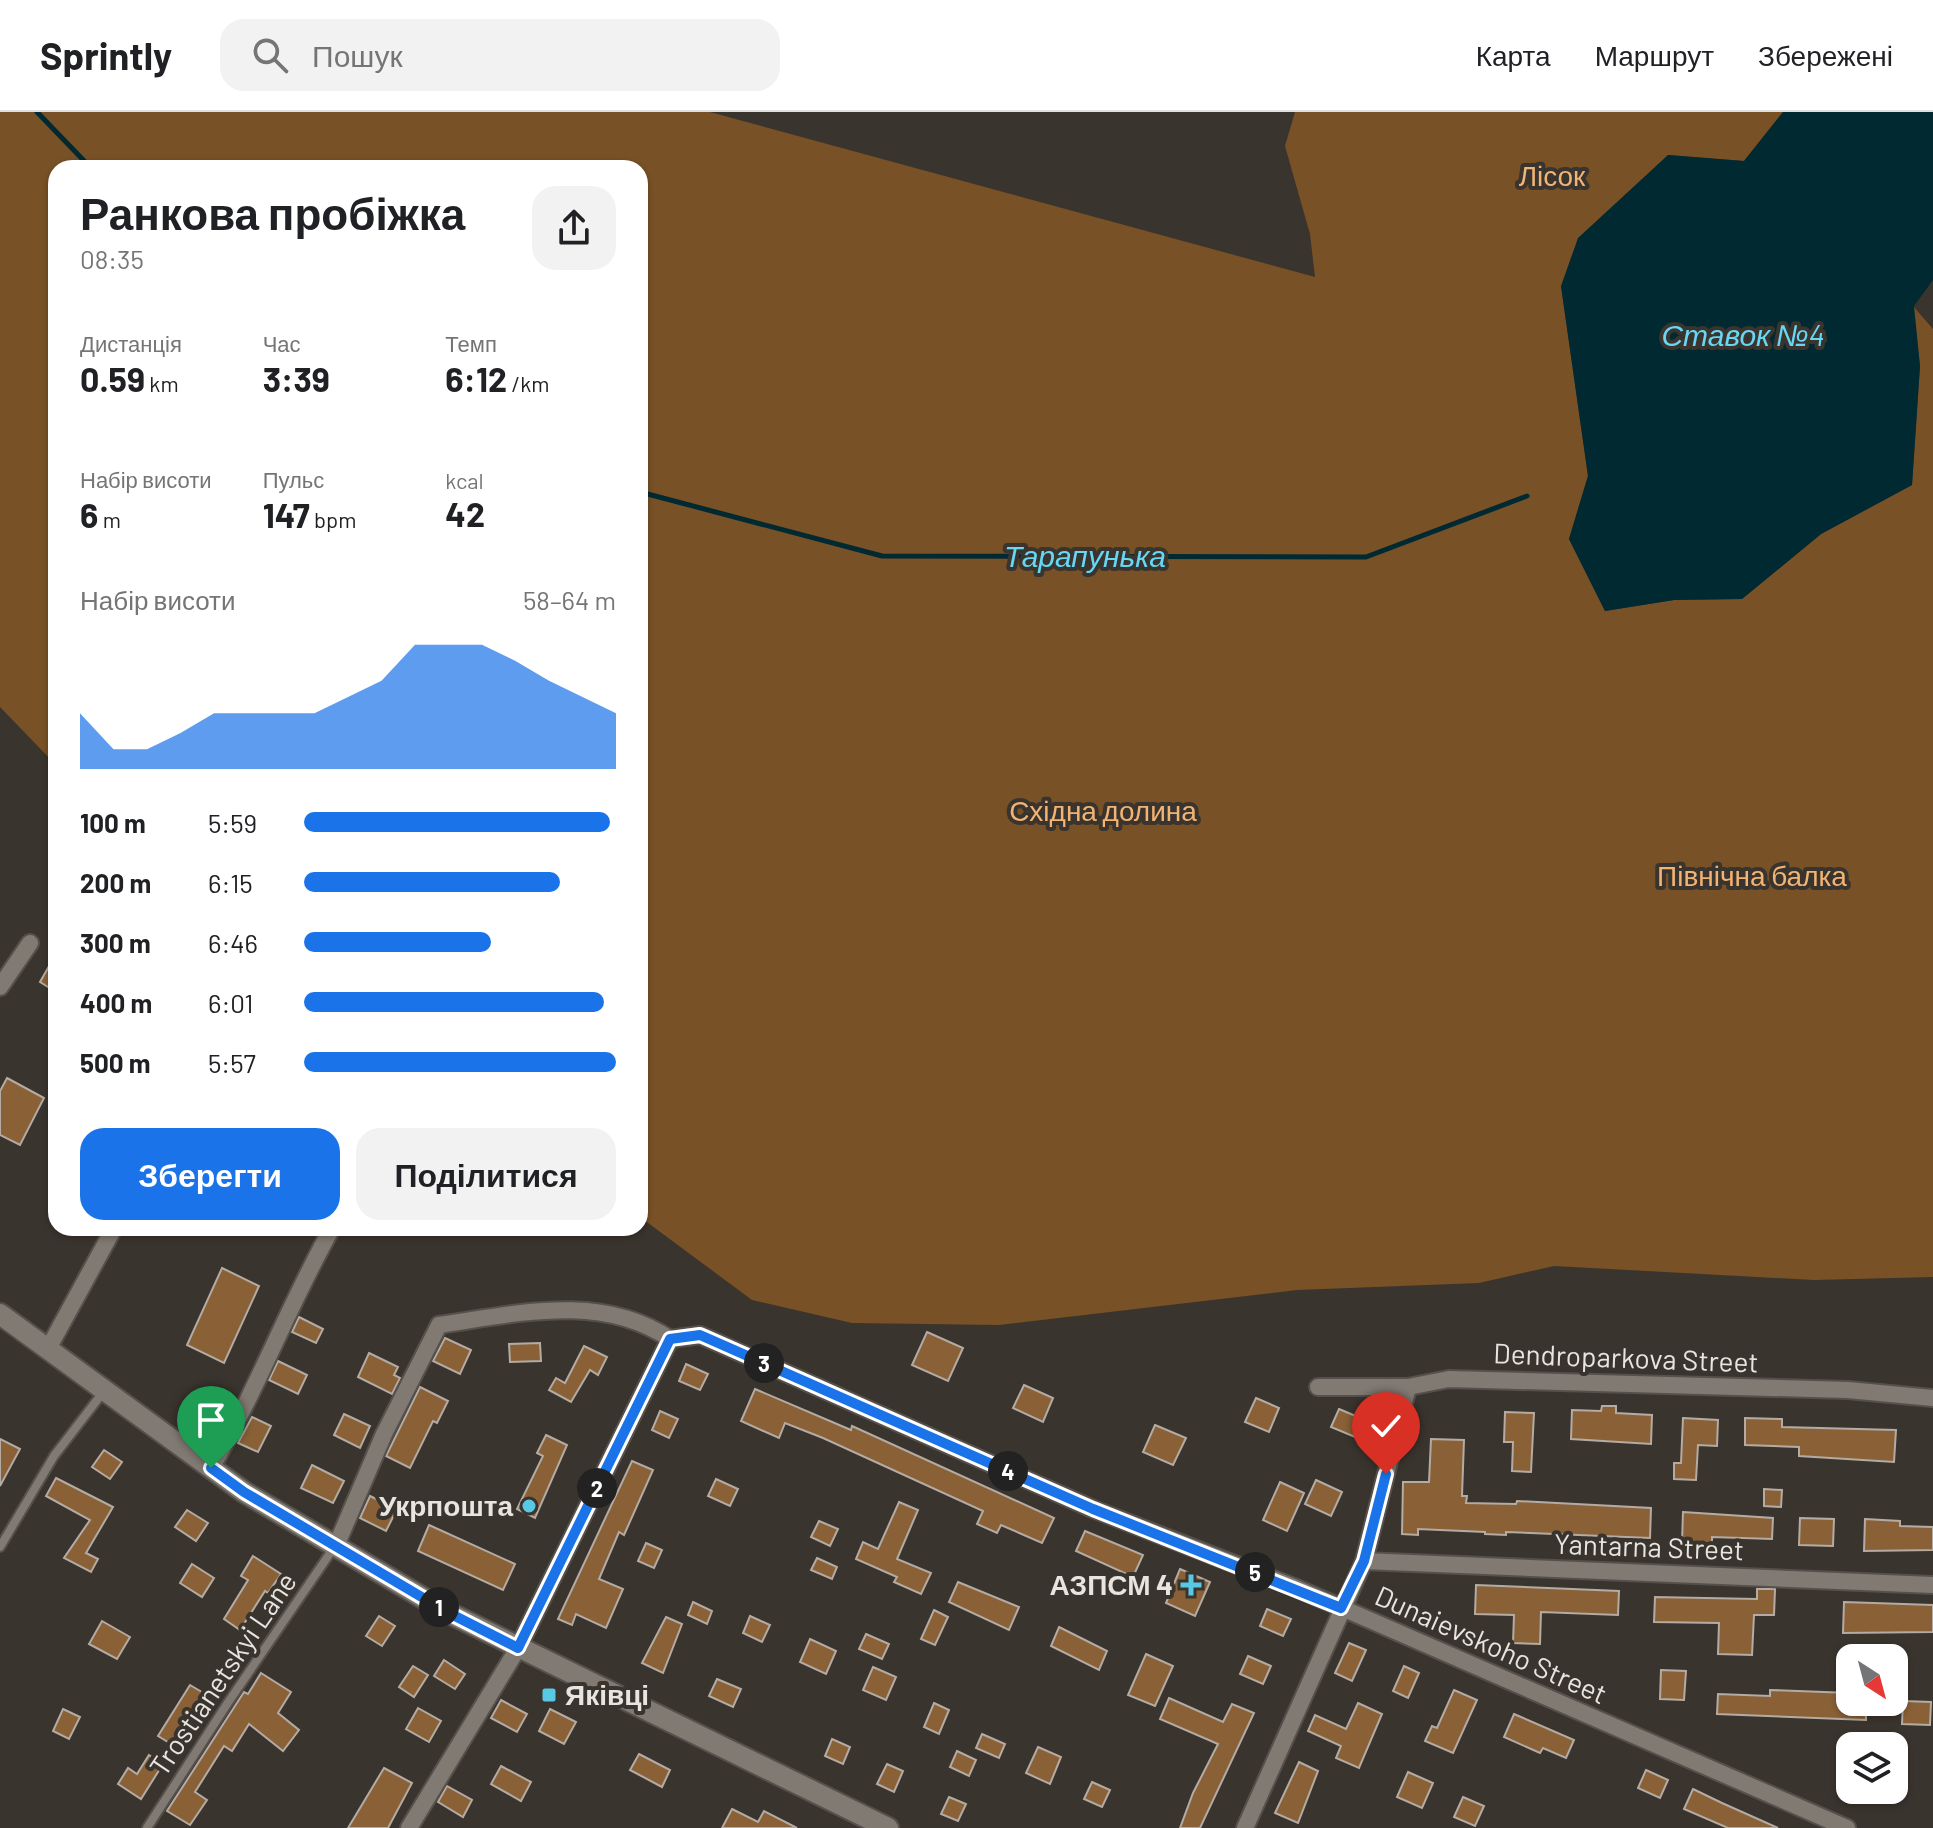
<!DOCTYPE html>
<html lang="uk">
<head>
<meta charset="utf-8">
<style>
	body { margin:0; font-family:Barlow,sans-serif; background:#f2f2f2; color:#202124; height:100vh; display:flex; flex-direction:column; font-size:30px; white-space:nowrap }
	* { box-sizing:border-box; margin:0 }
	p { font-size:26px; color:#757577 }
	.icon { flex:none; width:44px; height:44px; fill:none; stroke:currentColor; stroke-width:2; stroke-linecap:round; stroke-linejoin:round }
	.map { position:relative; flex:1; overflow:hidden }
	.side { position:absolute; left:48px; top:48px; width:600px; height:1076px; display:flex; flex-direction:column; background:#fff; border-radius:24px; box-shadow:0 2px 6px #0004 }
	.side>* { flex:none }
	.needle { width:52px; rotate:144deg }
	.controls { position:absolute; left:1836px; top:1532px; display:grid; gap:16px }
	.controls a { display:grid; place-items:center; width:72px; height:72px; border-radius:16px; background:#fff; box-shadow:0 2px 6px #0004; font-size:40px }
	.pin { position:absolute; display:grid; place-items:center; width:68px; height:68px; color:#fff; margin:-82px -34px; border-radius:50% 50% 50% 0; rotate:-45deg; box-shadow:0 0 8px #0007 }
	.pin .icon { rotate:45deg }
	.km { position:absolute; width:40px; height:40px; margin:-20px; border-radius:50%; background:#222; color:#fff; font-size:22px; line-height:40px; text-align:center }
	.round { display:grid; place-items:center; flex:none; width:84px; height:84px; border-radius:24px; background:#f2f2f2 }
	.head { display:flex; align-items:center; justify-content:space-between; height:136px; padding:0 32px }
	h1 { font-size:44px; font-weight:700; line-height:60px }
	.figures { display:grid; grid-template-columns:repeat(3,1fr); gap:12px; height:136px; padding:8px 32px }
	.figures div { display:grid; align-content:center }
	.figures b { font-size:34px; font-weight:700 }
	.figures small { font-size:22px; font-weight:400 }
	.figures p { font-size:22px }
	.chart { height:224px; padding:16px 32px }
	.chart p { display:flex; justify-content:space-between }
	.chart svg { width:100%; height:144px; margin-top:8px; fill:#1a73e8; opacity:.7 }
	.cta { display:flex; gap:16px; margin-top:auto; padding:16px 32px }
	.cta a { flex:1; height:92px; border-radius:24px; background:#1a73e8; color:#fff; font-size:32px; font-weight:700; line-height:92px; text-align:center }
	.cta a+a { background:#f2f2f2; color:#202124 }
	ul { padding:0 32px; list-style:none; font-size:26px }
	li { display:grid; grid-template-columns:128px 96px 1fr; align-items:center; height:60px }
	li i { height:20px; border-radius:10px; background:#1a73e8 }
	header { display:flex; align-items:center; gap:48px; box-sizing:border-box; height:112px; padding:0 40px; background:#fff; border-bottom:2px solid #e0e0e0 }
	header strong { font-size:38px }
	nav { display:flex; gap:44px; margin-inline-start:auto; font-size:28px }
	.search { width:560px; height:72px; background:#f2f2f2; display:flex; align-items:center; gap:20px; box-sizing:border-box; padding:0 28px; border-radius:24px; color:#757577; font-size:30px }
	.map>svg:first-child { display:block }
</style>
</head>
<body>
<header>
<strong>Sprintly</strong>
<div class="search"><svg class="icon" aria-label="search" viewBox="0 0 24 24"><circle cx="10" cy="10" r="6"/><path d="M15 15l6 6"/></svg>Пошук</div>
<nav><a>Карта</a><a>Маршрут</a><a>Збережені</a></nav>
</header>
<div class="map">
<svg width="1933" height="1716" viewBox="0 0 1933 1716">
	<rect width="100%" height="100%" fill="#3a342e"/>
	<path fill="#795126" d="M0,0H710L1315,165L1310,122L1285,34L1295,0H1783L1744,49L1668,43L1561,174L1588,364L1569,427L1605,499L1674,488L1742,487L1821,422L1912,373L1920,254L1913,194L1933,217V1165L1814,1168L1554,1154L1479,1171L1297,1178L999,1213L852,1211L752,1188L640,1105V56H56V653L0,595Z"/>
	<path fill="#002932" d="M1783,0H1933V168L1914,194L1920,254L1912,373L1821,422L1742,487L1674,488L1605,499L1569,427L1588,364L1561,174L1578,126L1668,43L1744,49Z"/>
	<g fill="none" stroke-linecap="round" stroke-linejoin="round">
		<g stroke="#002932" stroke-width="5">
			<path d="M37,0L91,56"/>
			<path d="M640,380L882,444L1366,445L1527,384"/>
		</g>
	</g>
	<g fill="#8a6137" stroke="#b3aba4" stroke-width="2">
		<path d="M56,842V880L40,870Z"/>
		<path d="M7,966L44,986L20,1033L0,1023V979Z"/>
		<path d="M222,1156L259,1174L224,1251L187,1233Z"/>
		<path d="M299,1205L323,1217L316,1231L292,1220Z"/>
		<path d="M927,1220L963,1236L948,1269L912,1253Z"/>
		<path d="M445,1226L471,1238L460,1262L433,1249Z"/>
		<path d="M540,1231L541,1249L510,1250L509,1232Z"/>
		<path d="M584,1234L607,1245L598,1263L590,1258L571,1290L549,1278L556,1266L565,1271Z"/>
		<path d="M369,1241L398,1255L394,1263L400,1266L392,1282L358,1265Z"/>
		<path d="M278,1249L307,1263L298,1282L269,1268Z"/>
		<path d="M686,1252L708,1262L700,1278L679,1269Z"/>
		<path d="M1024,1273L1053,1286L1043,1310L1013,1296Z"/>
		<path d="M420,1275L448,1289L437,1311L433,1309L410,1356L386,1344Z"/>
		<path d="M755,1277L851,1318L852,1314L1054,1406L1042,1431L1001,1413L997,1421L977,1412L983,1399L823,1326L785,1311L779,1326L741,1309Z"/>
		<path d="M1256,1286L1279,1296L1269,1320L1245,1310Z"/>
		<path d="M1602,1294H1616V1301L1652,1303L1651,1332L1571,1327L1572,1298L1601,1299Z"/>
		<path d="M1339,1297L1363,1307L1355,1325L1331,1315Z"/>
		<path d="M660,1299L678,1307L669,1326L652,1318Z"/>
		<path d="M1505,1300L1534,1301L1531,1360L1512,1359L1513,1330H1504Z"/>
		<path d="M344,1302L370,1314L360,1336L334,1323Z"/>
		<path d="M252,1305L271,1314L258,1340L238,1331Z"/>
		<path d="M1683,1306L1718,1308L1717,1334L1698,1333L1696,1368L1674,1367V1351H1681Z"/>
		<path d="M1745,1306L1782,1307V1315L1896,1318L1894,1350L1799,1344V1335L1745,1333Z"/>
		<path d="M1155,1313L1186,1326L1173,1353L1143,1340Z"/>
		<path d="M546,1323L567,1333L535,1406L517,1397L543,1344L537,1341Z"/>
		<path d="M0,1327L20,1337L0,1374Z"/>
		<path d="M1431,1327L1464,1328L1462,1384H1467L1466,1391L1516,1392L1517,1389L1651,1396L1650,1426L1506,1420V1423L1485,1422V1420L1418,1417V1423L1402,1422L1403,1370H1429Z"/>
		<path d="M104,1338L122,1350L110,1367L92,1355Z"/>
		<path d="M632,1349L653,1358L624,1423L619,1420L599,1467L623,1477L606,1516L576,1502L572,1513L558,1507Z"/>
		<path d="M312,1353L344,1369L333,1391L301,1376Z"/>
		<path d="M56,1366L113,1395L86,1441L98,1447L91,1460L64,1446L90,1408L46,1384Z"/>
		<path d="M716,1367L738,1377L730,1394L708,1384Z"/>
		<path d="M1316,1368L1342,1380L1331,1404L1305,1392Z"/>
		<path d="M1280,1370L1304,1381L1287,1419L1263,1408Z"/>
		<path d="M1764,1377L1782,1378L1781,1395L1764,1394Z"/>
		<path d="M370,1384L397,1397L386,1419L360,1406Z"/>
		<path d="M899,1390L918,1398L897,1447L931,1461L921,1482L894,1470L897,1465L856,1447L863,1430L878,1437Z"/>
		<path d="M187,1398L208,1411L196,1429L175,1415Z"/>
		<path d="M1683,1400L1773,1406L1772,1427L1712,1425V1431L1682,1430Z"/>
		<path d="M1800,1406L1834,1407L1833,1434L1799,1433Z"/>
		<path d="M1865,1407L1900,1409V1414L1933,1415V1438L1864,1439Z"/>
		<path d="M819,1409L838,1417L830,1434L811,1425Z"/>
		<path d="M429,1413L515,1452L503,1478L418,1439Z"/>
		<path d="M1085,1419L1143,1443L1133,1465L1076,1439Z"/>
		<path d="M646,1431L662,1438L654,1456L638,1449Z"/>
		<path d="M253,1444L281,1462L268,1481L265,1479L240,1518L224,1507L248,1468L241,1464Z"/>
		<path d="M817,1446L837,1455L832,1467L811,1458Z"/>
		<path d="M192,1452L214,1466L202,1485L180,1471Z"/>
		<path d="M1180,1457L1210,1470L1195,1504L1166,1491Z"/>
		<path d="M958,1470L1019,1495L1009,1518L949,1490Z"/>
		<path d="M1476,1473L1619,1479L1618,1503L1541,1500L1540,1532L1513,1531L1514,1503L1475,1502Z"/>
		<path d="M1757,1477H1775L1774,1503H1754L1752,1543L1718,1542L1719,1511L1654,1510L1655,1485L1757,1487Z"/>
		<path d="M693,1490L712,1499L707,1512L688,1503Z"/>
		<path d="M1844,1490L1933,1493V1520L1843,1521Z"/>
		<path d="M1267,1497L1291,1507L1283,1524L1260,1514Z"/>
		<path d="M934,1498L948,1505L935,1533L921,1527Z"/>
		<path d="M379,1504L395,1514L382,1534L366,1524Z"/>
		<path d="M750,1504L770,1513L762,1530L743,1521Z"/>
		<path d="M666,1505L682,1512L663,1561L642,1551Z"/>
		<path d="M102,1509L130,1525L117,1547L89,1532Z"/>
		<path d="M1059,1515L1107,1539L1099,1558L1051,1534Z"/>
		<path d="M866,1522L889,1532L882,1547L859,1537Z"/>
		<path d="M810,1527L836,1539L826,1562L800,1550Z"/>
		<path d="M1349,1531L1366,1538L1352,1569L1335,1561Z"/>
		<path d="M1146,1542L1173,1554L1155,1594L1128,1583Z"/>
		<path d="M1248,1544L1271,1554L1263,1572L1240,1562Z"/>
		<path d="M444,1548L465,1562L455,1577L434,1564Z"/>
		<path d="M413,1554L428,1563L414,1585L399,1575Z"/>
		<path d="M1404,1554L1419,1561L1408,1586L1393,1579Z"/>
		<path d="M873,1555L896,1565L886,1588L863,1578Z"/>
		<path d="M1661,1558L1686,1559L1684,1588L1660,1587Z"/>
		<path d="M261,1561L291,1580L278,1601L299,1618L283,1639L249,1612L232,1639L224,1634L195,1680L207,1688L190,1713L167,1699L244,1580L248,1582Z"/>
		<path d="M717,1567L741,1577L733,1595L709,1584Z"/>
		<path d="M190,1573L207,1583L195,1602L191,1600L171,1632L158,1624Z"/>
		<path d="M1454,1578L1477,1588L1453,1641L1425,1629L1432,1614L1437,1616Z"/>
		<path d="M1770,1578L1850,1581V1590H1866V1608L1717,1602L1718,1582L1770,1584Z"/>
		<path d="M1169,1586L1223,1610L1232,1592L1254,1601L1200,1716H1180L1193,1681L1218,1632L1160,1607Z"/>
		<path d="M501,1588L527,1602L517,1620L491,1606Z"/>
		<path d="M1903,1589L1931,1590L1930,1613L1902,1612Z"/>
		<path d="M934,1591L949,1598L939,1622L924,1615Z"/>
		<path d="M1358,1591L1382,1602L1359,1656L1336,1646L1341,1634L1308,1619L1315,1603L1346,1617Z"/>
		<path d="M418,1596L441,1609L429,1630L406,1617Z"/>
		<path d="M63,1597L80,1605L69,1627L53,1619Z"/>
		<path d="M550,1597L576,1610L564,1632L539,1619Z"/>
		<path d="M1514,1602L1574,1628L1566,1646L1543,1636L1540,1641L1504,1625Z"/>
		<path d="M982,1622L1005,1632L999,1646L976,1636Z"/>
		<path d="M832,1627L850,1635L843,1652L825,1644Z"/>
		<path d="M1038,1635L1061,1645L1050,1672L1026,1661Z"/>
		<path d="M957,1639L976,1648L969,1664L950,1655Z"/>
		<path d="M639,1642L670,1658L662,1675L630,1658Z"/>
		<path d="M149,1643L163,1652L141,1687L118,1672L128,1656L137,1662Z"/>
		<path d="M1299,1650L1318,1659L1298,1711L1275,1701Z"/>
		<path d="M887,1652L903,1659L894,1680L877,1672Z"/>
		<path d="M501,1654L531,1670L521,1689L491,1672Z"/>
		<path d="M384,1656L412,1671L388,1716H348Z"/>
		<path d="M1646,1658L1668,1668L1660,1686L1638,1676Z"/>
		<path d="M1408,1660L1433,1671L1422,1696L1397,1685Z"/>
		<path d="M1092,1670L1110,1678L1102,1695L1084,1687Z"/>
		<path d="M447,1674L472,1688L463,1705L438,1690Z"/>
		<path d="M1693,1677L1722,1691L1778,1716H1728L1684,1697Z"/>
		<path d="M949,1685L966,1692L958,1709L941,1702Z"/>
		<path d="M1463,1685L1484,1694L1475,1714L1454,1705Z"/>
		<path d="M732,1697L758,1710L764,1699L797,1716H722Z"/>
	</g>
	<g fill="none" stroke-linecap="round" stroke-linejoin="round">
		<g stroke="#55504b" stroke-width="12">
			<g id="service">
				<path d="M0,1435L54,1344L104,1279"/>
				<path d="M147,1716L227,1592L335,1434"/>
			</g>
		</g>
		<g stroke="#55504b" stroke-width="20">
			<g id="minor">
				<path d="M0,875L30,831"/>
				<path d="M48,1237L114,1116"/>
				<path d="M1318,1275H1408L1449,1267L1848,1278L1933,1286"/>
				<path d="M211,1356C257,1279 288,1194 332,1116"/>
				<path d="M336,1434L384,1322L439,1213C516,1202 600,1180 670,1227L700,1223L1093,1397L1294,1475L1847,1716"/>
				<path d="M1364,1449L1933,1473"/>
				<path d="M409,1716L518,1536L670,1227"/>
				<path d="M1245,1716L1364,1449L1408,1275"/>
			</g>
		</g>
		<g stroke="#55504b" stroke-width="24">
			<path id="tertiary" d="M0,1202L244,1380L447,1500L888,1716"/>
		</g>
		<use href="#service" stroke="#817a73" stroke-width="8"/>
		<use href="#minor" stroke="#817a73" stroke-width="16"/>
		<use href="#tertiary" stroke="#817a73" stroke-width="20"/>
	</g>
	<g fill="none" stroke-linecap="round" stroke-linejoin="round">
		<g stroke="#fff" stroke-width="16">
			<path id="route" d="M211,1356L244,1380L447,1500L518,1536L670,1227L700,1223L1093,1397L1341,1496L1364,1449L1386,1362"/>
		</g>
		<use href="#route" stroke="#1a73e8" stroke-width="10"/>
	</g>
	<g fill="#58c8e4" stroke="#3a342e" stroke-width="3">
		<circle cx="529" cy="1394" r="8"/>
		<path d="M1187 1461h8v8h8v8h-8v8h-8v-8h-8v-8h8z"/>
		<rect x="541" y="1575" width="16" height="16" rx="4"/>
	</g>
	<g text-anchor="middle" stroke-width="8" stroke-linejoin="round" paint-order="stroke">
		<g font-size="28" fill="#f2b373" stroke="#3a342e">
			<text x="1552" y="74">Лісок</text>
			<text x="1103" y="709">Східна долина</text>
			<text x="1752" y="774">Північна балка</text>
		</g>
		<g font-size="28" fill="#e8e4e0" stroke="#3a342e">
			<text transform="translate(1626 1246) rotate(2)" y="10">Dendroparkova Street</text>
			<text transform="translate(1649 1435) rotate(2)" y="10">Yantarna Street</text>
			<text transform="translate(1491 1533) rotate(24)" y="10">Dunaievskoho Street</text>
			<text transform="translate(223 1562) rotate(-56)" y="10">Trostianetskyi Lane</text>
		</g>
		<g font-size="28" font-weight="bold" fill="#e8e4e0" stroke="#3a342e" text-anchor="end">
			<text x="513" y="1404">Укрпошта</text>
			<text x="1173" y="1483">АЗПСМ 4</text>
			<text x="565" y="1593" text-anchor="start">Яківці</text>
		</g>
		<g font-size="30" font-style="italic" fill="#67d7f3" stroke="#3a342e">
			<text x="1743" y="234">Ставок №4</text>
			<text x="1085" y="455">Тарапунька</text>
		</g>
	</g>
</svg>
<div class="controls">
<a><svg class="needle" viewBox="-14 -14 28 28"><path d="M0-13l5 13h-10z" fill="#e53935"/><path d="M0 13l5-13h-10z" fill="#757577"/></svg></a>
<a><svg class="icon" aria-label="layers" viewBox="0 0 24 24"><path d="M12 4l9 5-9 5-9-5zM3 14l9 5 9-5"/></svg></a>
</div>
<div class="pin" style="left:211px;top:1356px;background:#1e9e55"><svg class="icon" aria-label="arrive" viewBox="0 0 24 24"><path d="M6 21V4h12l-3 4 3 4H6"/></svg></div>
<div class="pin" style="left:1386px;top:1362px;background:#d93025"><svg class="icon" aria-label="check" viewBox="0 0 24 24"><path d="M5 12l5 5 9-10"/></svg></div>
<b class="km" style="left:439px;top:1495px">1</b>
<b class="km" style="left:597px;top:1376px">2</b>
<b class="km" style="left:764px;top:1251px">3</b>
<b class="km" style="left:1008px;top:1359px">4</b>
<b class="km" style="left:1255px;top:1460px">5</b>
<section class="side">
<div class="head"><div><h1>Ранкова пробіжка</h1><p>08:35</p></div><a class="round"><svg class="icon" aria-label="share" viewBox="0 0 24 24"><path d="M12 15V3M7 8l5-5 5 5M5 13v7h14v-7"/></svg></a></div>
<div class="figures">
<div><p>Дистанція</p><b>0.59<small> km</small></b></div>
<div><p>Час</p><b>3:39</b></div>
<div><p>Темп</p><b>6:12<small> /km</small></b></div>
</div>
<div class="figures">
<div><p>Набір висоти</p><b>6<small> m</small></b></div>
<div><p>Пульс</p><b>147<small> bpm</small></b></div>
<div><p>kcal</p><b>42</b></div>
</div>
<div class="chart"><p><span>Набір висоти</span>58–64 m</p>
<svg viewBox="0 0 160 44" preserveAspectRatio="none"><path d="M0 44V27L10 38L20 38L30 33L40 27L50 27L60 27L70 27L80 22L90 17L100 6L110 6L120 6L130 11L140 17L150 22L160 27V44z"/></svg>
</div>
<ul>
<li><b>100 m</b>5:59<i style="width:98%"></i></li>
<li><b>200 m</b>6:15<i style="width:82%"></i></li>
<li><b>300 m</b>6:46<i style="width:60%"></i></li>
<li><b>400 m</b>6:01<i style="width:96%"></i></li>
<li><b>500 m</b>5:57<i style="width:100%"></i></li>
</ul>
<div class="cta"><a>Зберегти</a><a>Поділитися</a></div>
</section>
</div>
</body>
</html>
